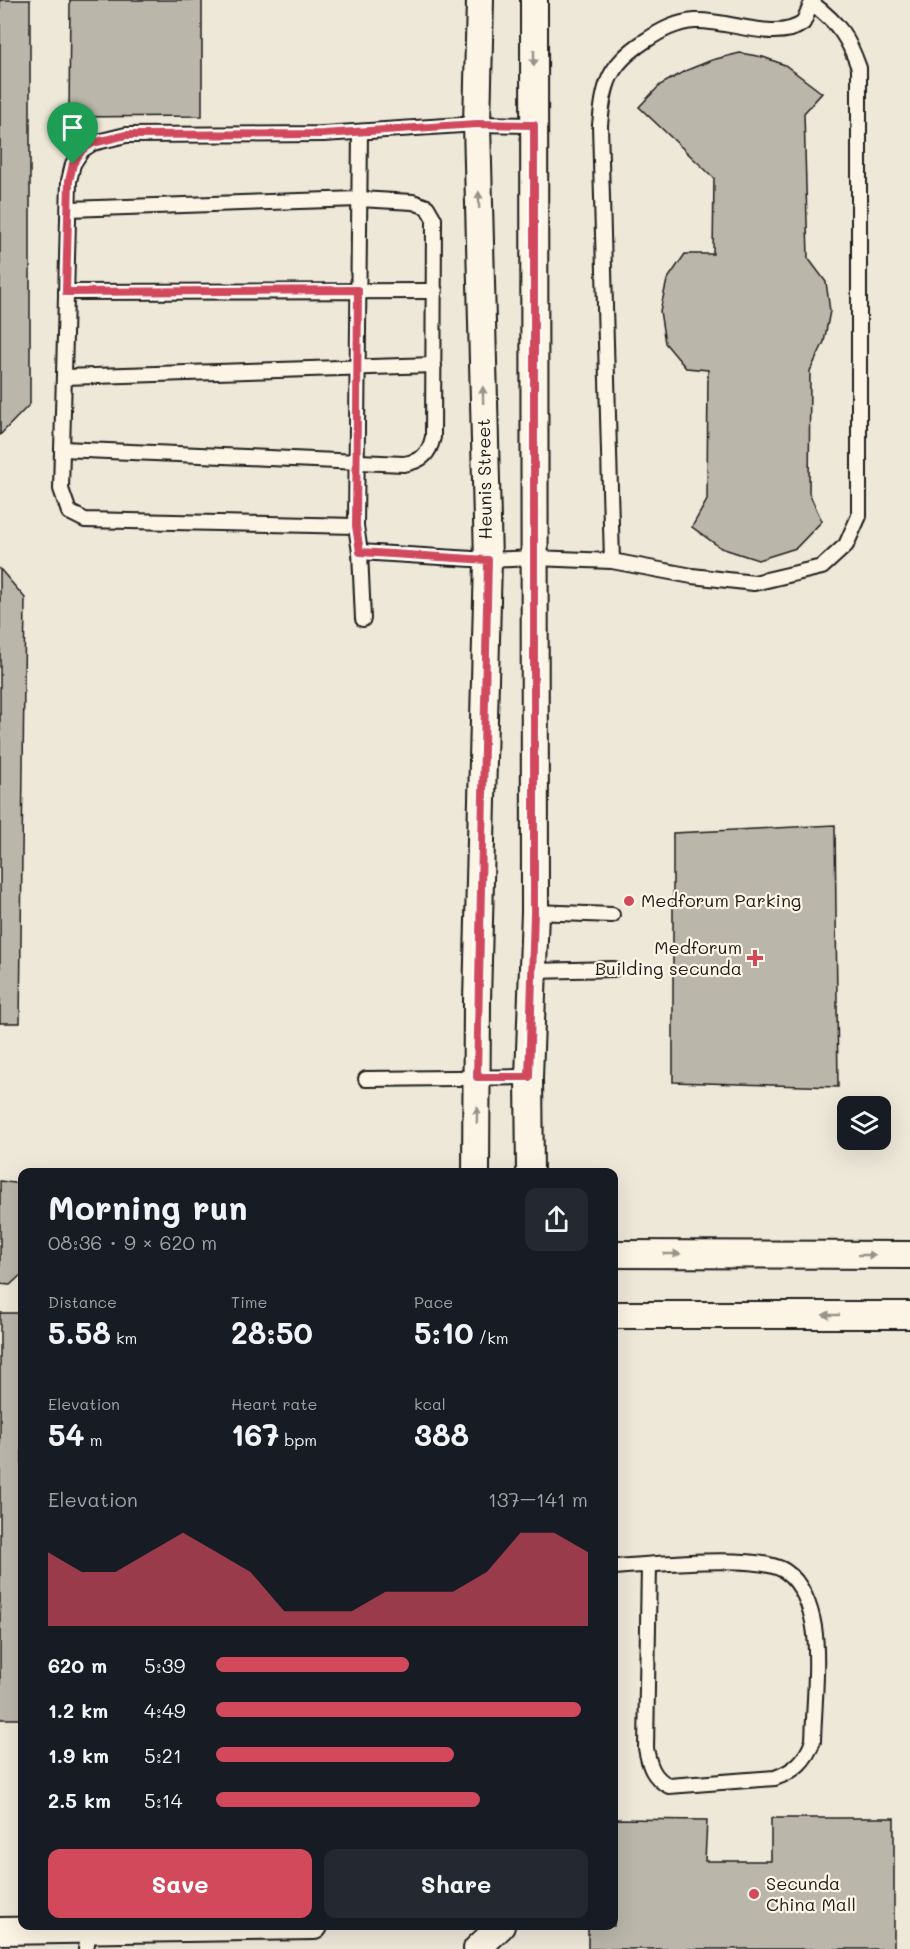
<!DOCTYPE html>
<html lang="en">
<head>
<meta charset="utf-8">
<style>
	body { margin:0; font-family:Mali,sans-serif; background:#242831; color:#f1f3f6; height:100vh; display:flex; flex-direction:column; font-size:22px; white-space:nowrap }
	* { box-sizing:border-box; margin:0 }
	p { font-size:20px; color:#9ea1a6 }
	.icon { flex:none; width:33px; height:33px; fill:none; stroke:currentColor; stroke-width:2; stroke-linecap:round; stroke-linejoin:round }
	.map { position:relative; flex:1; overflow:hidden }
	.panel { position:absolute; left:18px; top:1168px; width:600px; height:762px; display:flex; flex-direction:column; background:#171b24; border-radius:12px; box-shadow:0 6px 24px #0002 }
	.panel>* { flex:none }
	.fabs { position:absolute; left:837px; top:1096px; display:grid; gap:12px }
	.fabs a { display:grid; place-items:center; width:54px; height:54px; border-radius:12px; background:#171b24; box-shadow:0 6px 24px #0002; font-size:30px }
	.pin { position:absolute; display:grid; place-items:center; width:51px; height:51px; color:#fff; margin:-62px -26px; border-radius:50% 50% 50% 0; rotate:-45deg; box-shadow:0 0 6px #0007 }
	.pin .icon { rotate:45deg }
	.round { display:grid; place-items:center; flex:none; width:63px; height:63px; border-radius:12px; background:#242831 }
	.headline { display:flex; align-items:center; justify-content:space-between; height:102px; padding:0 30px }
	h1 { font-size:33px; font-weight:700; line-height:45px }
	.figures { display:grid; grid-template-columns:repeat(3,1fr); gap:9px; height:102px; padding:6px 30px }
	.figures div { display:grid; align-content:center }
	.figures b { font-size:30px; font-weight:700 }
	.figures small { font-size:16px; font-weight:400 }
	.figures p { font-size:16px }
	.chart { height:168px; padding:12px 30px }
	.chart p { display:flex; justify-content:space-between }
	.chart svg { width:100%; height:108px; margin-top:6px; fill:#d1495b; opacity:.7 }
	.cta { display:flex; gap:12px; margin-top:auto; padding:12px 30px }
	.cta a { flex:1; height:69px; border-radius:12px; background:#d1495b; color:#fff; font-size:24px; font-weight:700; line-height:69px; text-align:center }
	.cta a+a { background:#242831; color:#f1f3f6 }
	ul { padding:0 30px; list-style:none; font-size:20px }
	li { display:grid; grid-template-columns:96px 72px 1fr; align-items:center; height:45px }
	li i { height:15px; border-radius:8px; background:#d1495b }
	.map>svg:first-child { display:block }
</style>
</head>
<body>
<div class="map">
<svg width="910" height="1949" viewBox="0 0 910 1949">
	<rect width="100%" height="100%" fill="#eee8d9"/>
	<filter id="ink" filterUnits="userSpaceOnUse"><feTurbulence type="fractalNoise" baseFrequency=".0167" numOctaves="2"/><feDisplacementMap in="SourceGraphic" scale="12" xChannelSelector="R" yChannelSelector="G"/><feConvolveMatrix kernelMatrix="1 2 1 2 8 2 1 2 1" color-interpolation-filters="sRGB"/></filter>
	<g filter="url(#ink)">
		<g fill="#bab6aa" stroke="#1c1c1c" stroke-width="1.5">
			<path d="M0,0H30V404L0,435Z"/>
			<path d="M70,0H202V116L69,117Z"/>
			<path d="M740,53L763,57L785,65L822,93L804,113L808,258L826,282L830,311L824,342L810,371L809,493L822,521L796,548L758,560L721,548L692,527L707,500L708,370L686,368L665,343L660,311L667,280L685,254H713L714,178L639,107L660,85L685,71L712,60Z"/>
			<path d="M0,569L25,598L20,1023H0Z"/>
			<path d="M835,825L838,1087L673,1082V833Z"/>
			<path d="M0,1181L22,1184V1274L10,1285L0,1284Z"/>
			<rect x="0" y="1313" width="22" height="406"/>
			<path d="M771,1818H894V1949H588V1926H614V1819L707,1820L705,1861H771Z"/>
		</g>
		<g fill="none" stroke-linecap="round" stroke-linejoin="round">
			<g stroke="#1c1c1c" stroke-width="18">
				<g id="lane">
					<path d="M360,132L356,526L360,552L363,619"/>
					<path d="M66,292L435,291"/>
					<path d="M64,377L434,365"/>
					<path d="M62,449L404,464C421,461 429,455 433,437L434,219L427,207L413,202L359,199L69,209"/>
					<path d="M356,526L85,520L69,512L61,489L69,181L73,164L82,150L93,143L126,135L323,134L477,124L534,125"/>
					<path d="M360,552L488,560L534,558L612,561L692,576L754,583L822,567L846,545L859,516V68C848,37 839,24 813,4"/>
					<path d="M612,561L600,125C604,84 608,65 645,41C660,31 676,22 695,21C727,19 776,43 803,23L813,0"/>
					<path d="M535,912L612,915"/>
					<path d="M533,971L614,969"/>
					<path d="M366,1079L529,1077"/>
					<path d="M614,1567C651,1565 758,1553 785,1571C802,1582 811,1608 814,1627C819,1658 814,1708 813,1741C806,1760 795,1771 775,1778L669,1786C653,1778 649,1765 646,1748L649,1565"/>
					<path d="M86,1949L90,1926"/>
				</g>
			</g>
			<g stroke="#1c1c1c" stroke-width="30">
				<g id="street">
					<path d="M476,1173L477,1001L488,560L477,124L480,0"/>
					<path d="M530,1173L529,1077L535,912L534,0"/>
					<path d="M614,1254L910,1255"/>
					<path d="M614,1315H910"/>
					<path d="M0,1931L314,1926"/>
					<path d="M477,1949L501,1926"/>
				</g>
			</g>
			<use href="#lane" stroke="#fcf5e5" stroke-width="14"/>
			<use href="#street" stroke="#fcf5e5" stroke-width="26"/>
		</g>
		<defs><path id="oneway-solid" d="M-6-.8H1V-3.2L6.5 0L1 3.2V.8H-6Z" transform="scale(1.5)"/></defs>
		<g fill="#97938b">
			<use href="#oneway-solid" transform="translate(534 58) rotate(90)"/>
			<use href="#oneway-solid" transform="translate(479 200) rotate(-91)"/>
			<use href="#oneway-solid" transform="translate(483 395) rotate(-91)"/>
			<use href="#oneway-solid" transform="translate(477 1115) rotate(-89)"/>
			<use href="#oneway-solid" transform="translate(672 1254)"/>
			<use href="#oneway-solid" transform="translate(867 1255)"/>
			<use href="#oneway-solid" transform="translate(831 1315) rotate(-180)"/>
		</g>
	</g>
	<g fill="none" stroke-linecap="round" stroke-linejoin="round" filter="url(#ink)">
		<g stroke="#fff" stroke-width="12">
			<path id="route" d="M477,124L534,125V912L529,1077H477L488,560L360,552L356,526L358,290L66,292L69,181L73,164L82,150L93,143L126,135L323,134Z"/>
		</g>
		<use href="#route" stroke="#d1495b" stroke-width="8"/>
	</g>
	<g fill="#d1495b" stroke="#fcf5e5" stroke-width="2">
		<circle cx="629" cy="901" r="6"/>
		<path d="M752 949h6v6h6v6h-6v6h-6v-6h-6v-6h6z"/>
		<circle cx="754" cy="1894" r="6"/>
	</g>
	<g text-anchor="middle" stroke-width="4.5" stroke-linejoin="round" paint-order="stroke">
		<g font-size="18" fill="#1c1c1c" stroke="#fcf5e5">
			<text transform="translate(485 479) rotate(-91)" y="6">Heunis Street</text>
		</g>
		<g font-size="18" fill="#1c1c1c" stroke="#fcf5e5" text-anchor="start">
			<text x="641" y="907">Medforum Parking</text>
			<text x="742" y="954" text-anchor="end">Medforum<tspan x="742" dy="21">Building secunda</tspan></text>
			<text x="766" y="1890">Secunda<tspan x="766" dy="21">China Mall</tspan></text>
		</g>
	</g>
</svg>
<div class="fabs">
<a><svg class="icon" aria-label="layers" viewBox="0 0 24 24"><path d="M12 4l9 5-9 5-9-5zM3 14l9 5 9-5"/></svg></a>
</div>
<div class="pin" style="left:73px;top:164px;background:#1e9e55"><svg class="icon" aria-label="arrive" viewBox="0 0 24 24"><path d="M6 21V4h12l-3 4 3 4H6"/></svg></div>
<section class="panel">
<div class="headline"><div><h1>Morning run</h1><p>08:36 · 9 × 620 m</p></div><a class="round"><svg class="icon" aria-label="share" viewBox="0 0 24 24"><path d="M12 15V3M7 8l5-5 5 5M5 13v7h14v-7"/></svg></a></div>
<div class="figures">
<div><p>Distance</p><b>5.58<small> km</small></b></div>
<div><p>Time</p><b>28:50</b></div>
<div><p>Pace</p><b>5:10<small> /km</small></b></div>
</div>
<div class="figures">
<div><p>Elevation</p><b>54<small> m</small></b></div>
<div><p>Heart rate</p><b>167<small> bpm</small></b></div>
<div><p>kcal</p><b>388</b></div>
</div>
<div class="chart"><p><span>Elevation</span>137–141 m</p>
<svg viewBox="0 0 160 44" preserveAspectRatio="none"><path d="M0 44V14L10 22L20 22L30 14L40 6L50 14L60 22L70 38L80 38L90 38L100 30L110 30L120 30L130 22L140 6L150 6L160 14V44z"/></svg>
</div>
<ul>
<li><b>620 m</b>5:39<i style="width:52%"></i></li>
<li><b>1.2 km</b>4:49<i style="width:98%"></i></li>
<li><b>1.9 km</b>5:21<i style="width:64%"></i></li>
<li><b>2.5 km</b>5:14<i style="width:71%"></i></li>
</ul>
<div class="cta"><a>Save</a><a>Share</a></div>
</section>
</div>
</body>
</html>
